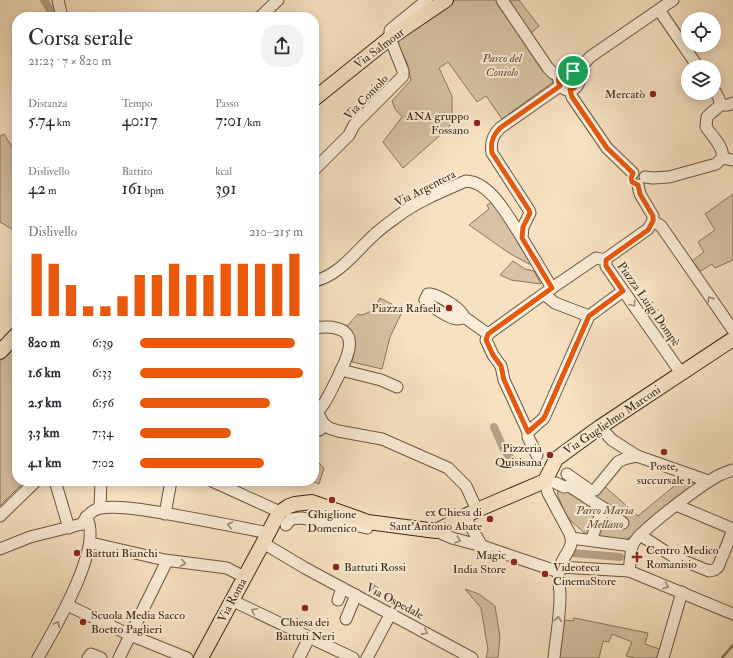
<!DOCTYPE html>
<html lang="it">
<head>
<meta charset="utf-8">
<style>
	body { margin:0; font-family:"IM FELL Double Pica",serif; background:#f2f2f3; color:#2b2b33; height:100vh; display:flex; flex-direction:column; font-size:15px; white-space:nowrap }
	* { box-sizing:border-box; margin:0 }
	p { font-size:13px; color:#7c7c81 }
	.icon { flex:none; width:22px; height:22px; fill:none; stroke:currentColor; stroke-width:2; stroke-linecap:round; stroke-linejoin:round }
	.map { position:relative; flex:1; overflow:hidden }
	.sheet { position:absolute; left:12px; top:12px; width:307px; height:474px; display:flex; flex-direction:column; background:#fff; border-radius:16px; box-shadow:0 2px 10px #0003 }
	.sheet>* { flex:none }
	.tools { position:absolute; left:681px; top:12px; display:grid; gap:8px }
	.tools a { display:grid; place-items:center; width:40px; height:40px; border-radius:50%; background:#fff; box-shadow:0 2px 10px #0003; font-size:20px }
	.pin { position:absolute; display:grid; place-items:center; width:34px; height:34px; color:#fff; margin:-17px; border:2px solid #fff; border-radius:50%; box-shadow:0 1px 4px #0007 }
	.round { display:grid; place-items:center; flex:none; width:42px; height:42px; border-radius:16px; background:#f2f2f3 }
	.headline { display:flex; align-items:center; justify-content:space-between; height:68px; padding:0 16px }
	h1 { font-size:22px; font-weight:600; line-height:30px }
	.stats { display:grid; grid-template-columns:repeat(3,1fr); gap:6px; height:68px; padding:4px 16px }
	.stats div { display:grid; align-content:center }
	.stats b { font-size:17px; font-weight:600 }
	.stats small { font-size:11px; font-weight:400 }
	.stats p { font-size:11px }
	.chart { height:112px; padding:8px 16px }
	.chart p { display:flex; justify-content:space-between }
	.chart svg { width:100%; height:72px; margin-top:4px; stroke:#ea580c; stroke-width:6 }
	ul { padding:0 16px; list-style:none; font-size:13px }
	li { display:grid; grid-template-columns:64px 48px 1fr; align-items:center; height:30px }
	li i { height:10px; border-radius:5px; background:#ea580c }
	.map>svg:first-child { display:block }
</style>
</head>
<body>
<div class="map">
<svg width="733" height="658" viewBox="0 0 733 658">
	<rect width="100%" height="100%" fill="#f7e1c1"/>
	<filter id="stains"><feTurbulence type="fractalNoise" baseFrequency=".005" numOctaves="4"/><feColorMatrix values="0 0 0 0 .2 0 0 0 0 .09 0 0 0 0 .02 0 0 0 .5 -.17"/></filter>
	<radialGradient id="worn" r=".72"><stop offset=".6" stop-color="#630" stop-opacity="0"/><stop offset="1" stop-color="#630" stop-opacity=".3"/></radialGradient>
	<g fill="#d7c2a3" stroke="#8a765b">
		<path d="M456,0H519L539,26L530,34L529,48L553,82L502,119L486,96L477,102L448,62L439,68L452,96V123L446,130L403,168L383,142L402,117L395,109L392,101L411,80L407,63L398,45L399,38Z"/>
		<path d="M4,134L14,150L17,161V232L0,222V136Z"/>
		<path d="M733,194V260L715,268L712,264L701,271L692,261L704,252L698,242L715,230L705,214Z"/>
		<path d="M492,202L516,233L532,264H529L509,253L469,225L489,209L487,205Z"/>
		<path d="M513,261L525,269L534,271L541,284L511,280L500,275Z"/>
		<path d="M380,298L403,310L390,337L382,369L352,362C356,346 356,341 347,326L358,314L362,315L374,310Z"/>
		<path d="M17,344V481H25L0,506V362Z"/>
		<path d="M314,458L324,468L319,484L312,481H314Z"/>
		<path d="M685,477L695,483L631,537L623,541L587,535L571,521L565,513L558,496L557,482L561,479L567,478L595,497L600,492L602,484L638,516Z"/>
		<path d="M465,589L479,594L495,606L500,637L498,658H486L488,650L481,608Z"/>
		<path d="M574,618L648,633L645,644L662,650L659,658H635L626,656L632,642L612,634L609,642L603,641L599,658H559L564,620L573,621Z"/>
	</g>
	<g fill="none" stroke-linecap="round" stroke-linejoin="round">
		<path stroke="#867258" stroke-width="2.5" d="M722,658L733,645"/>
		<g stroke="#b7a286" stroke-width="8">
			<path d="M44,0L54,17"/>
			<path d="M494,427L504,450L514,462"/>
			<path d="M573,553L620,557"/>
		</g>
		<g stroke="#6b573e" stroke-width="13">
			<g id="minor">
				<path d="M58,0L62,17"/>
				<path d="M502,0L548,68L553,73L559,76"/>
				<path d="M659,10L698,67"/>
				<path d="M260,17L278,0"/>
				<circle cx="569" cy="80" r="10"/>
				<path d="M576,73L590,57L673,0"/>
				<path d="M570,90L572,97L607,148L633,173"/>
				<path d="M714,90C726,108 718,105 707,117L706,127C712,136 725,148 722,158"/>
				<path d="M720,105H728L733,103"/>
				<path d="M722,158L733,160"/>
				<path d="M314,170L349,135L354,125L403,76V71L390,38V30L427,0"/>
				<path d="M645,177L653,178L669,177L716,164L722,158"/>
				<path d="M638,185L640,194L653,216V221L648,229L607,258L606,262V266L681,373"/>
				<path d="M653,221L661,226L733,330"/>
				<path d="M314,281C339,276 356,251 374,235C381,228 390,222 398,216C418,201 443,191 466,181C491,182 508,217 521,236"/>
				<path d="M552,288L522,238L523,227L530,213L529,210L492,153C490,142 493,135 500,128L560,86"/>
				<path d="M544,294L555,303L589,316"/>
				<path d="M464,317C461,308 440,296 431,294H428L425,300C429,305 451,320 458,319C459,319 462,318 464,317L488,334"/>
				<path d="M314,328C321,327 329,326 335,328C363,333 343,365 337,379C330,392 325,406 314,415"/>
				<path d="M341,370L381,380L397,387"/>
				<path d="M323,423L329,428L338,431L382,439L448,468L466,486L477,510"/>
				<path d="M600,427L612,440L637,456"/>
				<path d="M314,431C320,431 323,428 323,423L320,417"/>
				<path d="M528,432L544,418L589,316L623,291"/>
				<path d="M537,455L528,437V432L504,380L501,366L493,355L486,340L488,334L552,288L596,258L606,260"/>
				<path d="M567,474L591,491L595,490L618,462L624,459L637,456L708,481"/>
				<path d="M55,481L69,528"/>
				<path d="M212,481L280,512"/>
				<path d="M545,481L548,493L570,534C576,549 560,557 559,571C558,579 560,588 560,596C560,617 556,638 554,658"/>
				<path d="M556,483L564,487L569,486L586,497L591,491"/>
				<path d="M586,497L605,509"/>
				<path d="M676,505L733,529"/>
				<path d="M100,508L101,481"/>
				<path d="M165,514L171,481"/>
				<path d="M0,516L36,481"/>
				<path d="M465,517L482,546L559,572"/>
				<path d="M82,524C86,517 91,510 100,508C120,505 149,511 169,514C202,520 235,526 268,533"/>
				<path d="M286,525L291,519L301,518L358,526L367,528"/>
				<path d="M436,531L452,538L482,546"/>
				<path d="M640,535L674,557L709,571L714,570L718,567L733,530"/>
				<path d="M571,538L632,546"/>
				<path d="M592,538L598,521L605,509L623,523"/>
				<path d="M91,543L165,560L227,568L244,577"/>
				<path d="M263,543L305,568L472,658"/>
				<path d="M0,549L30,537L82,524"/>
				<path d="M560,567L629,571L733,614"/>
				<path d="M629,571L632,546C637,532 700,486 716,477C721,474 727,472 733,470"/>
				<path d="M231,600L353,658"/>
				<path d="M338,600L342,588"/>
				<path d="M67,605L130,635L187,658"/>
				<path d="M346,619L356,595"/>
				<path d="M38,658C53,631 105,545 86,517"/>
				<path d="M88,658L91,654L101,658"/>
				<path d="M119,658L167,561"/>
				<path d="M299,658L309,638"/>
				<path d="M367,658L391,613"/>
				<path d="M663,658L682,592"/>
			</g>
		</g>
		<g stroke="#3c2913" stroke-width="16">
			<g id="major">
				<path d="M314,99L390,38L446,0"/>
				<path d="M0,352L17,334"/>
				<path d="M201,658L263,543L275,520L280,512L289,506L295,504L312,502L368,522L436,531L477,510L545,481L556,459L600,427L733,339"/>
			</g>
		</g>
		<use href="#minor" stroke="#faecd7" stroke-width="11"/>
		<use href="#major" stroke="#f7e1c1" stroke-width="14"/>
	</g>
	<defs><path id="oneway-chevron" d="M-2-3.5L2.5 0L-2 3.5" fill="none" stroke-width="1.6" stroke-linecap="round" stroke-linejoin="round"/></defs>
	<g stroke="#9b8a75">
		<use href="#oneway-chevron" transform="translate(710 299) rotate(-125)"/>
		<use href="#oneway-chevron" transform="translate(633 304) rotate(54)"/>
		<use href="#oneway-chevron" transform="translate(230 525) rotate(-169)"/>
		<use href="#oneway-chevron" transform="translate(458 540) rotate(16)"/>
		<use href="#oneway-chevron" transform="translate(183 563) rotate(8)"/>
		<use href="#oneway-chevron" transform="translate(666 586) rotate(22)"/>
		<use href="#oneway-chevron" transform="translate(254 611) rotate(-154)"/>
		<use href="#oneway-chevron" transform="translate(558 619) rotate(-85)"/>
		<use href="#oneway-chevron" transform="translate(57 624) rotate(-61)"/>
		<use href="#oneway-chevron" transform="translate(425 632) rotate(28)"/>
	</g>
	<g fill="none" stroke-linecap="round" stroke-linejoin="round">
		<g stroke="#fff" stroke-width="8">
			<path id="route" d="M570,70C581,73 581,86 570,90L572,97L607,148L633,173L631,178L632,182L638,185L640,194L653,216V221L648,230L606,260V266L623,291L589,316L544,418L528,432L504,380L501,366L493,355L486,340L488,334L552,288L522,238L523,227L530,213L529,210L492,153C490,142 493,135 500,128L560,86C556,78 560,70 570,70Z"/>
		</g>
		<use href="#route" stroke="#ea580c" stroke-width="5"/>
	</g>
	<g fill="#8f2418" stroke="#faecd7" stroke-width="1.5">
		<circle cx="653" cy="94" r="4"/>
		<circle cx="477" cy="123" r="4"/>
		<circle cx="449" cy="308" r="4"/>
		<circle cx="664" cy="452" r="4"/>
		<circle cx="550" cy="455" r="4"/>
		<circle cx="332" cy="500" r="4"/>
		<circle cx="490" cy="519" r="4"/>
		<circle cx="77" cy="553" r="4"/>
		<path d="M635 551h4v4h4v4h-4v4h-4v-4h-4v-4h4z"/>
		<circle cx="514" cy="562" r="4"/>
		<circle cx="336" cy="567" r="4"/>
		<circle cx="545" cy="574" r="4"/>
		<circle cx="305" cy="608" r="4"/>
		<circle cx="83" cy="622" r="4"/>
	</g>
	<g text-anchor="middle" stroke-width="4" stroke-linejoin="round" paint-order="stroke">
		<g font-size="12" fill="#3c2913" stroke="#faecd7">
			<text transform="translate(379 48) rotate(-37)" y="4">Via Salmour</text>
			<text transform="translate(366 97) rotate(-46)" y="4">Via Coniolo</text>
			<text transform="translate(425 188) rotate(-27)" y="4">Via Argentera</text>
			<text transform="translate(649 304) rotate(55)" y="4">Piazza Luigi Dompè</text>
			<text transform="translate(612 420) rotate(-34)" y="4">Via Guglielmo Marconi</text>
			<text transform="translate(232 600) rotate(-62)" y="4">Via Roma</text>
			<text transform="translate(395 601) rotate(28)" y="4">Via Ospedale</text>
		</g>
		<g font-size="12" font-style="italic" fill="#634f37" stroke="#faecd7">
			<text x="502" y="62">Parco del<tspan x="502" dy="14">Coniolo</tspan></text>
			<text x="605" y="514">Parco Maria<tspan x="605" dy="14">Mellano</tspan></text>
		</g>
		<g font-size="12" fill="#3c2913" stroke="#faecd7" text-anchor="end">
			<text x="645" y="98">Mercatò</text>
			<text x="469" y="120">ANA gruppo<tspan x="469" dy="14">Fossano</tspan></text>
			<text x="441" y="312">Piazza Rafaela</text>
			<text x="542" y="452">Pizzeria<tspan x="542" dy="14">Quisisana</tspan></text>
			<text x="664" y="470" text-anchor="middle">Poste,<tspan x="664" dy="14">succursale 1</tspan></text>
			<text x="482" y="516">ex Chiesa di<tspan x="482" dy="14">Sant’Antonio Abate</tspan></text>
			<text x="332" y="518" text-anchor="middle">Ghiglione<tspan x="332" dy="14">Domenico</tspan></text>
			<text x="646" y="554" text-anchor="start">Centro Medico<tspan x="646" dy="14">Romanisio</tspan></text>
			<text x="85" y="557" text-anchor="start">Battuti Bianchi</text>
			<text x="506" y="559">Magic<tspan x="506" dy="14">India Store</tspan></text>
			<text x="344" y="571" text-anchor="start">Battuti Rossi</text>
			<text x="553" y="571" text-anchor="start">Videoteca<tspan x="553" dy="14">CinemaStore</tspan></text>
			<text x="91" y="619" text-anchor="start">Scuola Media Sacco<tspan x="91" dy="14">Boetto Paglieri</tspan></text>
			<text x="305" y="626" text-anchor="middle">Chiesa dei<tspan x="305" dy="14">Battuti Neri</tspan></text>
		</g>
	</g>
	<rect width="100%" height="100%" filter="url(#stains)"/>
	<rect width="100%" height="100%" fill="url(#worn)"/>
</svg>
<div class="tools">
<a><svg class="icon" aria-label="locate" viewBox="0 0 24 24"><circle cx="12" cy="12" r="6"/><path d="M12 2v4M12 18v4M2 12h4M18 12h4"/></svg></a>
<a><svg class="icon" aria-label="layers" viewBox="0 0 24 24"><path d="M12 4l9 5-9 5-9-5zM3 14l9 5 9-5"/></svg></a>
</div>
<div class="pin" style="left:573px;top:71px;background:#1e9e55"><svg class="icon" aria-label="arrive" viewBox="0 0 24 24"><path d="M6 21V4h12l-3 4 3 4H6"/></svg></div>
<section class="sheet">
<div class="headline"><div><h1>Corsa serale</h1><p>21:23 · 7 × 820 m</p></div><a class="round"><svg class="icon" aria-label="share" viewBox="0 0 24 24"><path d="M12 15V3M7 8l5-5 5 5M5 13v7h14v-7"/></svg></a></div>
<div class="stats">
<div><p>Distanza</p><b>5.74<small> km</small></b></div>
<div><p>Tempo</p><b>40:17</b></div>
<div><p>Passo</p><b>7:01<small> /km</small></b></div>
</div>
<div class="stats">
<div><p>Dislivello</p><b>42<small> m</small></b></div>
<div><p>Battito</p><b>161<small> bpm</small></b></div>
<div><p>kcal</p><b>391</b></div>
</div>
<div class="chart"><p><span>Dislivello</span>210–215 m</p>
<svg viewBox="0 0 160 44" preserveAspectRatio="none"><path d="M5 44V6M15 44V12M25 44V25M35 44V38M45 44V38M55 44V32M65 44V19M75 44V19M85 44V12M95 44V19M105 44V19M115 44V12M125 44V12M135 44V12M145 44V12M155 44V6"/></svg>
</div>
<ul>
<li><b>820 m</b>6:39<i style="width:95%"></i></li>
<li><b>1.6 km</b>6:33<i style="width:100%"></i></li>
<li><b>2.5 km</b>6:56<i style="width:80%"></i></li>
<li><b>3.3 km</b>7:34<i style="width:56%"></i></li>
<li><b>4.1 km</b>7:02<i style="width:76%"></i></li>
</ul>
</section>
</div>
</body>
</html>
